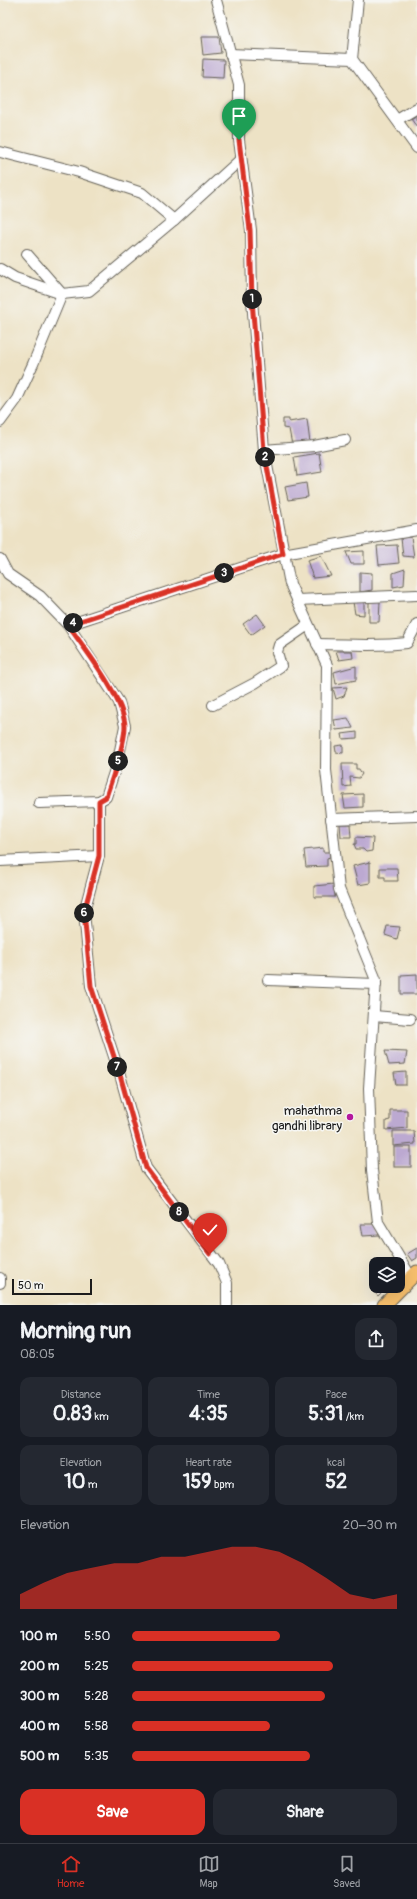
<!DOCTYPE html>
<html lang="en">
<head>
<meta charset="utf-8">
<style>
	body { margin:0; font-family:Pangolin,sans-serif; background:#242831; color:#f1f3f6; height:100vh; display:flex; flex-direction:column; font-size:15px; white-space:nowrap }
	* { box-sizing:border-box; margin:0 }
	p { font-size:13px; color:#9ea1a6 }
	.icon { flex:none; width:22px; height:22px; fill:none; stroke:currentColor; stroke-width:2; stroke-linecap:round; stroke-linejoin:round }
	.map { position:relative; height:1305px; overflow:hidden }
	.details { display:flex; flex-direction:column; background:#171b24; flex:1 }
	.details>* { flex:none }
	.fabs { position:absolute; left:369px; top:1257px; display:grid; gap:8px }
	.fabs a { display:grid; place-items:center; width:36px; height:36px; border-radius:8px; background:#171b24; box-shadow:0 4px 16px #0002; font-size:20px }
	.scale { position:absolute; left:12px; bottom:10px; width:80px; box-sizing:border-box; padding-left:4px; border:2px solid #1c1c1c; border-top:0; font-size:11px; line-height:14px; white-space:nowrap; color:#1c1c1c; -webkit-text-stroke:3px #f6f6f2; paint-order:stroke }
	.pin { position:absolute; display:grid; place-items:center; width:34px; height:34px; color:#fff; margin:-41px -17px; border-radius:50% 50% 50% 0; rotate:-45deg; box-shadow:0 0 4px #0007 }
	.pin .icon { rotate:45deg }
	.km { position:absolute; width:20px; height:20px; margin:-10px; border-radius:50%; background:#222; color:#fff; font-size:11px; line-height:20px; text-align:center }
	.round { display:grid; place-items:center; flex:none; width:42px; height:42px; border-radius:12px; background:#242831 }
	.overview { display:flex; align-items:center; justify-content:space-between; height:68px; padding:0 20px }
	h1 { font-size:22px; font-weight:700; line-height:30px }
	.metrics { display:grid; grid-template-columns:repeat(3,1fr); gap:6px; height:68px; padding:4px 20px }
	.metrics div { display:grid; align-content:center; border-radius:10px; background:#242831; text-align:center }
	.metrics b { font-size:20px; font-weight:700 }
	.metrics small { font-size:11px; font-weight:400 }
	.metrics p { font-size:11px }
	.chart { height:112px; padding:8px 20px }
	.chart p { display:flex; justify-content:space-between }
	.chart svg { width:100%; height:72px; margin-top:4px; fill:#d93025; opacity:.7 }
	.primary-button { display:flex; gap:8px; margin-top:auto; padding:8px 20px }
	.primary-button a { flex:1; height:46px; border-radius:12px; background:#d93025; color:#fff; font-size:16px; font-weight:700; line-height:46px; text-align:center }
	.primary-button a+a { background:#242831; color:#f1f3f6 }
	ul { padding:0 20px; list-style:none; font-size:13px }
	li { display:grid; grid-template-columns:64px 48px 1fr; align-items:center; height:30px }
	li i { height:10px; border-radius:5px; background:#d93025 }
	.tabs { display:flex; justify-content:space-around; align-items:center; height:56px; border-top:1px solid #363941; background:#171b24; font-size:11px; color:#9ea1a6 }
	.tabs a { display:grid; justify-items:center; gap:2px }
	.tabs .on { color:#d93025 }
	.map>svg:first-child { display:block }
</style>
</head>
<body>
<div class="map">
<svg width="417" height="1305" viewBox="0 0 417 1305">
	<rect width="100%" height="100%" fill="#f6f6f2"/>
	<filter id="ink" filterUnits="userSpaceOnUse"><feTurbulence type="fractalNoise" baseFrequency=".025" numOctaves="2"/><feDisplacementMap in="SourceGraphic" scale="8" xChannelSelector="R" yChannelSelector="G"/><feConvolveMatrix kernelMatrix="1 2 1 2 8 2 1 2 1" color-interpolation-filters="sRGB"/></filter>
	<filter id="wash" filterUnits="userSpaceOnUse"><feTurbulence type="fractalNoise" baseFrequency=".012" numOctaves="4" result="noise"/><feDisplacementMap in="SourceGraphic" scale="16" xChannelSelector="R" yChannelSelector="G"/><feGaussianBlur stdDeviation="0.9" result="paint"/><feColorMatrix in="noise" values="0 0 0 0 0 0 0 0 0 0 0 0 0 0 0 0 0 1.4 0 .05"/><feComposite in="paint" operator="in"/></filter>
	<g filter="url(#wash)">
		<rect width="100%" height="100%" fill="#ede2c5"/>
		<g id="blocks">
			<g fill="#bca9d1">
				<path d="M201,37H219L221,53L203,55Z"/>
				<path d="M203,59L224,60L223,78L202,77Z"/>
				<path d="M417,115V127L411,119Z"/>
				<path d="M283,419H289V422L307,419L310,443L292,445L289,429L283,428Z"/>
				<path d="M319,453L322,472L297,476L294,457Z"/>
				<path d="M306,483L308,497L288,500L285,487Z"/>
				<path d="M411,537L414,557L403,556L401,538Z"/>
				<path d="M397,545L399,563L379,565L377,546Z"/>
				<path d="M364,551V564H351L346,552Z"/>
				<path d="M321,556L331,576L313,578L307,560Z"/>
				<path d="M405,569L404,585L393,587V573Z"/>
				<path d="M360,572L372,573V590L360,592Z"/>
				<path d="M369,600L380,601L379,622H369Z"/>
				<path d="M364,601V615L355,614L353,602Z"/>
				<path d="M257,614L265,625L251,635L243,624Z"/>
				<path d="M336,651H352L353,658L339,660Z"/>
				<path d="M356,666V680L336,684L334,672Z"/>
				<path d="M347,687L344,696L336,699L333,688Z"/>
				<path d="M348,718L353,728L336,730L334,720Z"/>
				<path d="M357,732V738L343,739L342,734Z"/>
				<path d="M343,745V753L336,752L335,746Z"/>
				<path d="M342,764H356V769H359L362,774L359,778L350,777L351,786L343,787Z"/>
				<path d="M363,794V807L345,808L343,795Z"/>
				<path d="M340,824H350L351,837H341Z"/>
				<path d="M356,837L373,838L372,851L366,852L363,849H356L354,844H356Z"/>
				<path d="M323,848V852H329L330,857L327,858V866L306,867L304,850Z"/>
				<path d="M370,862V883L358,885L353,866Z"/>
				<path d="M380,868H397L398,881H385V877H380Z"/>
				<path d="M334,884L335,897H314V886Z"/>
				<path d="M387,926L400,927L397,939L385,935Z"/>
				<path d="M417,974V994H401V975Z"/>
				<path d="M385,1051L407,1052L405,1064L389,1065Z"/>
				<path d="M406,1072V1085H396L394,1073Z"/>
				<path d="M390,1110H407V1128L386,1130V1121L390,1120Z"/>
				<path d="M393,1131H414L415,1144L393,1146Z"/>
				<rect x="394" y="1147" width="17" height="20"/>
				<path d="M361,1224H376L379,1235L363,1236Z"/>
				<path d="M417,1248V1258L412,1261L407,1254Z"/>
				<path d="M376,1279V1286H388L378,1296L373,1291L374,1287L371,1283Z"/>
			</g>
		</g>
	</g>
	<g filter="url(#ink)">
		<use href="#blocks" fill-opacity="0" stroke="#656157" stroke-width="1"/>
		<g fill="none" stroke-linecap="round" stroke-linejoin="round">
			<g stroke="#656157" stroke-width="12">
				<g id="minor">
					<path d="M216,0L239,85V140L251,230L252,300L264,450L290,584L327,665L326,770L339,889L376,980L369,1088L372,1170L378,1222L411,1277"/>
					<path d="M230,54L352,59L417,148"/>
					<path d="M352,59L358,0"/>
					<path d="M397,120L417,108"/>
					<path d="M0,152L79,172L142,193L174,220L241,159"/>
					<path d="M0,269L15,278L62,294L89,291L174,220"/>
					<path d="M0,422L17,399L33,364L62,294L27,254"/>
					<path d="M264,450L314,446L345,440"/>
					<path d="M0,559L8,574L40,596L68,625L119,702L125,726L118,760L106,797L99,801L39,803"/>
					<path d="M297,600L417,595"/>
					<path d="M68,625L283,554L417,530"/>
					<path d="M317,644C347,644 377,647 407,643L417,624"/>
					<path d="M213,705L255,683L281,666L277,652L279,645L308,625"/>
					<path d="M99,801V856L84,912L91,986L120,1075L146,1168L219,1264L227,1283V1305"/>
					<path d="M331,819L417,816"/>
					<path d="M0,861L99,856"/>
					<path d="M268,980L376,984"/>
					<path d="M374,1016L410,1019"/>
					<path d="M0,1278V1283"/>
				</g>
			</g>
			<g stroke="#656157" stroke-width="15">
				<path id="major" d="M384,1305L417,1272"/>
			</g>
			<use href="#minor" stroke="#fff" stroke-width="10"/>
			<use href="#major" stroke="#f7bf6c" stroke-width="13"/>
		</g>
	</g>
	<g fill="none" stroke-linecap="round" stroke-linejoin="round" filter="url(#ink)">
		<g stroke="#fff" stroke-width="8">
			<path id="route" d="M210,1254L146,1168L120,1075L91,986L84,912L99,856V801L106,797C112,778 125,745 125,726C124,698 84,648 68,625L283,554L264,450L252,300L250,230L239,140"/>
		</g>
		<use href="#route" stroke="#d93025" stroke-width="5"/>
	</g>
	<circle fill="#b5179e" stroke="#f6f6f2" stroke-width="1.5" cx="350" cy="1117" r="4"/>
	<g text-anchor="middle" stroke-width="3" stroke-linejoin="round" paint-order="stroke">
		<g font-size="13" fill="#1c1c1c" stroke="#f6f6f2" text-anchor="end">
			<text x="342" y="1115">mahathma<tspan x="342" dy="15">gandhi library</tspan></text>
		</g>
	</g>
</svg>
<div class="fabs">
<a><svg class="icon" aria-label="layers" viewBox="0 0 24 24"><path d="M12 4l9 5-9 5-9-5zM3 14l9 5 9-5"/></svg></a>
</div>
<div class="scale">50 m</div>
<div class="pin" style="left:239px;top:140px;background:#1e9e55"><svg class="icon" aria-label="arrive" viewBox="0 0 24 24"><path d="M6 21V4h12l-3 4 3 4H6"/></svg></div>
<div class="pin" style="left:210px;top:1254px;background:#d93025"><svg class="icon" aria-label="check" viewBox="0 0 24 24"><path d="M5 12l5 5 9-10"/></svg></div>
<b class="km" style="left:252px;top:299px">1</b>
<b class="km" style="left:265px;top:457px">2</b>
<b class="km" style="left:224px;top:573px">3</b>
<b class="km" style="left:73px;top:623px">4</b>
<b class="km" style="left:118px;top:761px">5</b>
<b class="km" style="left:84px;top:913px">6</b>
<b class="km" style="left:117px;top:1067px">7</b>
<b class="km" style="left:179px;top:1212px">8</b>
</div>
<section class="details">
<div class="overview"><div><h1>Morning run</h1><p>08:05</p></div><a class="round"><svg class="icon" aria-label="share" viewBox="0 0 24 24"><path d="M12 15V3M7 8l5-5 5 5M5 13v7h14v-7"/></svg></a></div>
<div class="metrics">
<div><p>Distance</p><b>0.83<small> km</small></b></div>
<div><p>Time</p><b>4:35</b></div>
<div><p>Pace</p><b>5:31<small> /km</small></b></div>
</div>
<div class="metrics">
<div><p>Elevation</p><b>10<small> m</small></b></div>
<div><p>Heart rate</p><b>159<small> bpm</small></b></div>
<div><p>kcal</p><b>52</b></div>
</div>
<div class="chart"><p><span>Elevation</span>20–30 m</p>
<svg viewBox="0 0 160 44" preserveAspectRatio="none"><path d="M0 44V35L10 28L20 22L30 19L40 16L50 16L60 12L70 12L80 9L90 6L100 6L110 9L120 16L130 25L140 35L150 38L160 35V44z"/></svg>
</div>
<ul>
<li><b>100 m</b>5:50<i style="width:56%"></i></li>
<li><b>200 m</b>5:25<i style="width:76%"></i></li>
<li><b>300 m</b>5:28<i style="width:73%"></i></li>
<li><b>400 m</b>5:58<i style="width:52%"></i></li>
<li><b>500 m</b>5:35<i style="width:67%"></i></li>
</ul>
<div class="primary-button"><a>Save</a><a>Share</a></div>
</section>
<nav class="tabs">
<a class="on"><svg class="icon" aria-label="home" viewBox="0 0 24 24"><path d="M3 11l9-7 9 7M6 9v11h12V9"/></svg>Home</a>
<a><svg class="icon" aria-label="map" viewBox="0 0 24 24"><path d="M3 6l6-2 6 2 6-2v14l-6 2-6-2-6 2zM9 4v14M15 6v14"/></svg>Map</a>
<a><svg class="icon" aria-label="saved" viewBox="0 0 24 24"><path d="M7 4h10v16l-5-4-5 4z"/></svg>Saved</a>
</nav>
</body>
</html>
